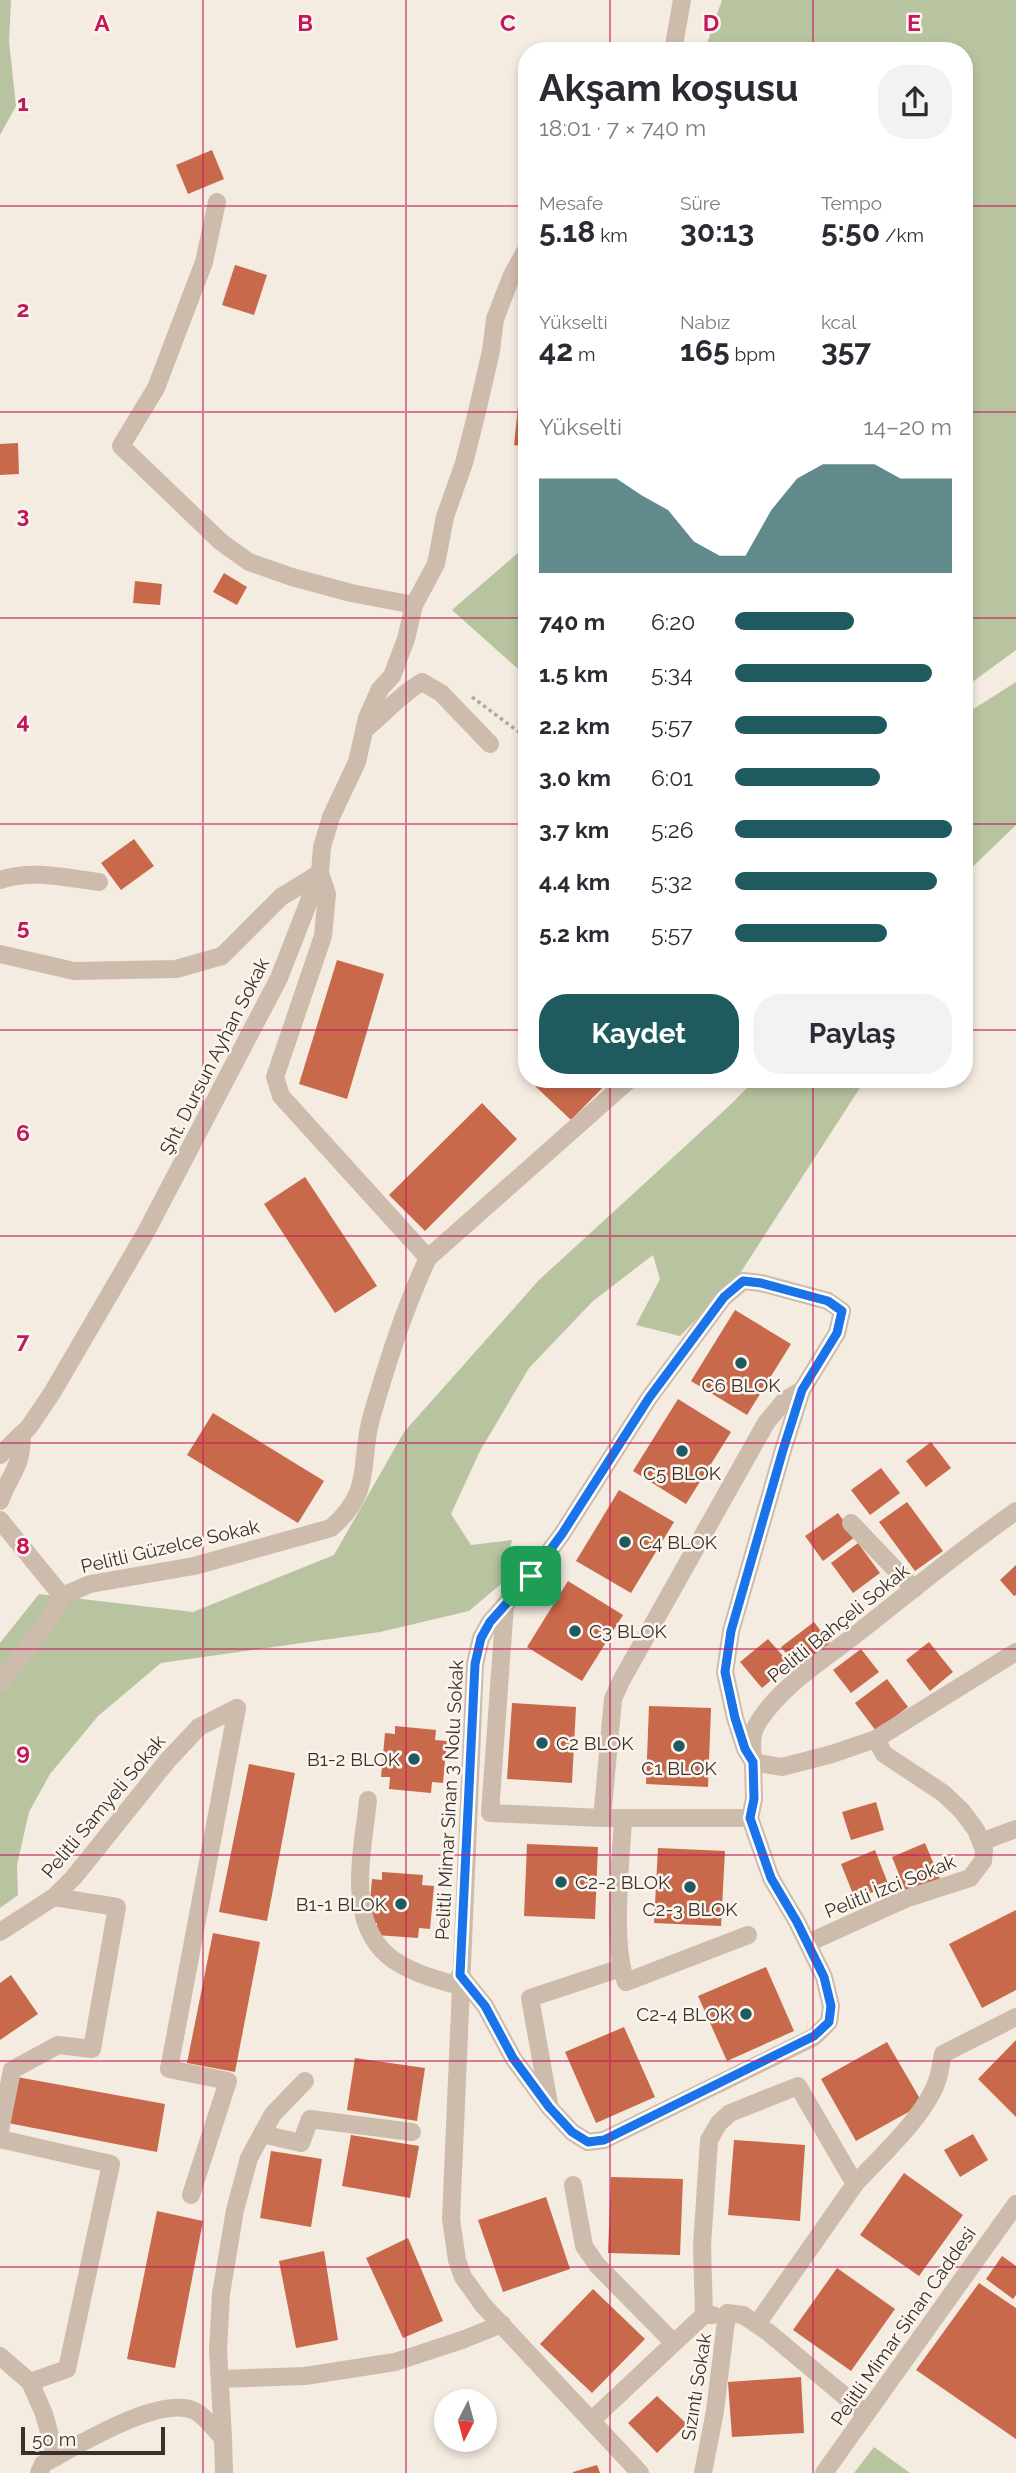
<!DOCTYPE html>
<html lang="tr">
<head>
<meta charset="utf-8">
<style>
	body { margin:0; font-family:Raleway,sans-serif; background:#f2f2f3; color:#2b2b33; height:100vh; display:flex; flex-direction:column; font-size:26px; white-space:nowrap }
	* { box-sizing:border-box; margin:0 }
	p { font-size:23px; color:#7c7c81 }
	.icon { flex:none; width:38px; height:38px; fill:none; stroke:currentColor; stroke-width:2; stroke-linecap:round; stroke-linejoin:round }
	.map { position:relative; flex:1; overflow:hidden }
	.drawer { position:absolute; left:518px; top:42px; width:455px; height:1046px; display:flex; flex-direction:column; background:#fff; border-radius:28px; box-shadow:0 4px 10px #0003 }
	.drawer>* { flex:none }
	.needle { width:46px; rotate:186deg }
	.controls { position:absolute; left:434px; top:2389px; display:grid; gap:14px }
	.controls a { display:grid; place-items:center; width:63px; height:63px; border-radius:50%; background:#fff; box-shadow:0 4px 10px #0003; font-size:35px }
	.scale { position:absolute; left:21px; bottom:18px; width:144px; box-sizing:border-box; padding-left:7px; border:4px solid #3b302b; border-top:0; font-size:19px; line-height:24px; white-space:nowrap; color:#3b302b; -webkit-text-stroke:5px #fbf5ee; paint-order:stroke }
	.pin { position:absolute; display:grid; place-items:center; width:60px; height:60px; color:#fff; margin:-30px; border-radius:14px; box-shadow:0 4px 10px #0006 }
	.round { display:grid; place-items:center; flex:none; width:74px; height:74px; border-radius:28px; background:#f2f2f3 }
	.head { display:flex; align-items:center; justify-content:space-between; height:119px; padding:0 21px }
	h1 { font-size:38px; font-weight:700; line-height:52px }
	.metrics { display:grid; grid-template-columns:repeat(3,1fr); gap:10px; height:119px; padding:7px 21px }
	.metrics div { display:grid; align-content:center }
	.metrics b { font-size:30px; font-weight:700 }
	.metrics small { font-size:19px; font-weight:400 }
	.metrics p { font-size:19px }
	.chart { height:196px; padding:14px 21px }
	.chart p { display:flex; justify-content:space-between }
	.chart svg { width:100%; height:126px; margin-top:7px; fill:#1f5a5e; opacity:.7 }
	.primary-button { display:flex; gap:14px; margin-top:auto; padding:14px 21px }
	.primary-button a { flex:1; height:80px; border-radius:28px; background:#1f5a5e; color:#fff; font-size:28px; font-weight:700; line-height:80px; text-align:center }
	.primary-button a+a { background:#f2f2f3; color:#2b2b33 }
	ul { padding:0 21px; list-style:none; font-size:23px }
	li { display:grid; grid-template-columns:112px 84px 1fr; align-items:center; height:52px }
	li i { height:18px; border-radius:9px; background:#1f5a5e }
	.map>svg:first-child { display:block }
</style>
</head>
<body>
<div class="map">
<svg width="1016" height="2473" viewBox="0 0 1016 2473">
	<rect width="100%" height="100%" fill="#f4ebe1"/>
	<g fill="#b8c4a0">
		<path d="M0,0H11L9,41L16,106L0,135Z"/>
		<path d="M722,0H1016V650L964,688V51H712L706,46Z"/>
		<path d="M527,545V677L452,610Z"/>
		<path d="M1016,682V825L964,875V715Z"/>
		<path d="M755,1080H865L737,1278L680,1336L636,1325L660,1279L653,1255L593,1301L529,1368L480,1451L451,1514L471,1545L512,1540L501,1584L469,1611L380,1632L161,1663L98,1716L50,1774L29,1812L17,1865L18,1895L0,1908V1643L39,1594L193,1612L334,1555L404,1432L539,1280L728,1107Z"/>
		<path d="M874,2447L910,2473H854Z"/>
	</g>
	<g fill="#c8694b">
		<path d="M212,150L224,179L188,194L176,165Z"/>
		<path d="M235,265L267,275L254,315L222,305Z"/>
		<path d="M518,407L527,408V447L514,445Z"/>
		<path d="M18,443L19,474L0,475V444Z"/>
		<path d="M224,573L247,587L237,605L213,592Z"/>
		<path d="M135,581L162,584L160,605L133,603Z"/>
		<path d="M134,839L154,866L121,890L101,863Z"/>
		<path d="M337,960L384,974L347,1099L299,1084Z"/>
		<path d="M540,1080H610L571,1120L535,1086Z"/>
		<path d="M482,1103L517,1139L425,1231L389,1195Z"/>
		<path d="M305,1177L377,1286L335,1313L264,1204Z"/>
		<path d="M735,1310L791,1344L747,1415L691,1381Z"/>
		<path d="M678,1399L731,1432L686,1504L633,1471Z"/>
		<path d="M213,1413L324,1481L298,1523L187,1455Z"/>
		<path d="M931,1442L951,1468L926,1487L906,1461Z"/>
		<path d="M881,1468L900,1493L870,1515L851,1490Z"/>
		<path d="M619,1490L674,1522L631,1593L576,1561Z"/>
		<path d="M907,1502L943,1551L915,1571L879,1522Z"/>
		<path d="M838,1513L855,1537L823,1561L805,1536Z"/>
		<path d="M858,1543L880,1573L853,1593L831,1563Z"/>
		<path d="M1016,1565V1595L1014,1596L1000,1580Z"/>
		<path d="M568,1581L623,1615L582,1681L527,1647Z"/>
		<path d="M814,1622L830,1643L798,1668L781,1647Z"/>
		<path d="M768,1639L790,1664L762,1688L740,1662Z"/>
		<path d="M929,1642L953,1672L930,1691L906,1660Z"/>
		<path d="M861,1649L879,1672L851,1693L833,1670Z"/>
		<path d="M887,1679L908,1707L876,1731L855,1703Z"/>
		<path d="M512,1703L576,1707L572,1783L507,1779Z"/>
		<path d="M649,1706L711,1708L708,1787L646,1784Z"/>
		<path d="M395,1726L436,1730L435,1740L447,1741L443,1783L432,1782L431,1793L389,1789L390,1777H381L385,1733L395,1734Z"/>
		<path d="M249,1764L295,1773L267,1921L219,1912Z"/>
		<path d="M876,1802L884,1830L851,1840L842,1812Z"/>
		<path d="M925,1843L940,1879L906,1892L892,1857Z"/>
		<path d="M527,1844L598,1847L595,1919L524,1916Z"/>
		<path d="M658,1848L725,1851L721,1926L654,1923Z"/>
		<path d="M875,1850L889,1886L855,1899L841,1864Z"/>
		<path d="M382,1872L423,1875L422,1885L434,1886L430,1929L419,1928L418,1938L376,1935L377,1923H368L372,1879L382,1880Z"/>
		<path d="M1016,1910V1990L982,2008L949,1944Z"/>
		<path d="M213,1933L260,1942L235,2072L187,2063Z"/>
		<path d="M766,1967L794,2031L727,2061L698,1996Z"/>
		<path d="M11,1975L38,2014L0,2040V1983Z"/>
		<path d="M624,2027L655,2097L596,2123L565,2052Z"/>
		<path d="M1016,2040V2117L978,2079Z"/>
		<path d="M887,2042L923,2104L856,2141L821,2079Z"/>
		<path d="M355,2058L425,2068L417,2121L347,2110Z"/>
		<path d="M17,2077L165,2104L157,2152L8,2123Z"/>
		<path d="M973,2134L988,2160L960,2177L944,2150Z"/>
		<path d="M351,2135L419,2146L410,2198L342,2186Z"/>
		<path d="M734,2140L805,2145L800,2221L728,2215Z"/>
		<path d="M271,2151L322,2159L311,2227L260,2218Z"/>
		<path d="M904,2173L963,2215L919,2276L860,2235Z"/>
		<path d="M611,2177L683,2179L680,2255L608,2253Z"/>
		<path d="M546,2197L570,2269L503,2292L478,2220Z"/>
		<path d="M157,2211L203,2221L175,2368L127,2359Z"/>
		<path d="M408,2238L443,2321L403,2338L366,2258Z"/>
		<path d="M324,2251L338,2340L296,2348L279,2261Z"/>
		<path d="M1002,2256L1016,2266V2295L1013,2299L986,2279Z"/>
		<path d="M837,2268L895,2309L851,2371L793,2330Z"/>
		<path d="M979,2283L1016,2308V2439L916,2370Z"/>
		<path d="M593,2289L645,2339L592,2393L540,2344Z"/>
		<path d="M801,2377L804,2433L732,2437L728,2382Z"/>
		<path d="M657,2396L687,2424L657,2453L628,2423Z"/>
		<path d="M597,2465L600,2473H573V2472Z"/>
	</g>
	<g fill="none" stroke-linecap="round" stroke-linejoin="round">
		<path stroke="#b9a596" stroke-width="3.5" stroke-dasharray="3.5 3.5" stroke-linecap="butt" d="M472,697L527,738"/>
		<g stroke="#cdbbac" stroke-width="18">
			<path d="M673,51L682,0"/>
			<path d="M217,202L204,262L156,388L121,446L221,542L249,562L292,577L351,593L414,605"/>
			<path d="M364,730C385,714 399,695 422,682L441,693L490,744"/>
			<path d="M0,880C31,869 67,878 99,882"/>
			<path d="M0,954L74,971L176,969L222,956L281,897L320,873L327,894L323,936L275,1077L281,1096L428,1258L629,1080"/>
			<path d="M0,1455L29,1427L52,1393L146,1232L279,978L320,873L322,847L331,817L357,762L367,718L380,689L392,676L406,639L414,605L436,564L445,517L464,463L476,416L491,351L495,319L512,275L527,248"/>
			<path d="M0,1501C11,1472 22,1468 22,1434"/>
			<path d="M0,1520L62,1596"/>
			<path d="M851,1523L914,1589"/>
			<path d="M62,1596L90,1584L194,1566L331,1528C375,1490 358,1463 372,1415C388,1361 404,1309 428,1258"/>
			<path d="M505,1604L490,1813L602,1818H750"/>
			<path d="M0,1683L47,1622L62,1596"/>
			<path d="M876,1739L832,1754L782,1767L753,1762C752,1747 750,1734 759,1721C782,1685 825,1659 859,1632C911,1591 962,1549 1016,1511"/>
			<path d="M368,1800C363,1852 343,1926 395,1961C415,1974 438,1980 460,1986"/>
			<path d="M602,1818L613,1699L621,1681L766,1423L785,1400L802,1390"/>
			<path d="M623,1818C621,1863 611,1942 626,1982L748,1935"/>
			<path d="M981,1842L1016,1829"/>
			<path d="M0,1932L54,1897L74,1877L168,1760L199,1727L237,1708"/>
			<path d="M808,1943L905,1899L970,1878L983,1861L984,1850L976,1830L962,1811L943,1793L884,1754L876,1739L1016,1652"/>
			<path d="M460,1975L485,2006L513,2058L549,2107L572,2132L588,2142L604,2140L814,2037L829,2022L831,2006L824,1977L797,1922L771,1878L750,1818L754,1799L753,1762L745,1749L735,1718L725,1672L731,1631L783,1450L802,1390L837,1333L842,1311L828,1301L761,1283L743,1281L724,1297L649,1398L562,1534L531,1575L490,1622L481,1638L475,1664L451,2219L457,2260L463,2277L483,2305L640,2473"/>
			<path d="M549,2104L530,1998L621,1968"/>
			<path d="M0,2131L12,2070L58,2045L92,2049L117,1907L54,1897"/>
			<path d="M262,2134L301,2143L310,2119L412,2132"/>
			<path d="M0,2139L111,2164L67,2369L30,2382"/>
			<path d="M855,2184C879,2158 926,2115 937,2081C940,2073 941,2063 943,2054L1016,2017"/>
			<path d="M573,2185L584,2246L597,2265L674,2343L704,2315H713"/>
			<path d="M191,2195L228,2081L169,2069L237,1708"/>
			<path d="M704,2315L702,2246L709,2140L719,2123L730,2113L798,2086L855,2184L757,2324"/>
			<path d="M0,2356L30,2382L44,2414L56,2457"/>
			<path d="M220,2379L305,2376L395,2362L462,2340L502,2324"/>
			<path d="M592,2420L674,2343"/>
			<path d="M223,2438L224,2473"/>
			<path d="M39,2473L43,2464C75,2447 160,2394 195,2411C205,2416 215,2430 223,2438L218,2350L221,2294L235,2210L249,2158L273,2114L305,2081"/>
			<path d="M703,2473L715,2411L727,2313L743,2315L768,2332L866,2414"/>
			<path d="M824,2473L1016,2204"/>
		</g>
	</g>
	<g fill="none" stroke-linecap="round" stroke-linejoin="round">
		<g stroke="#fff" stroke-width="14">
			<path id="route" d="M743,1281L761,1283L828,1301L842,1311L837,1333L802,1390L783,1450L731,1631L725,1672L735,1718L745,1749L753,1762L754,1799L750,1818L771,1878L797,1922L824,1977L831,2006L829,2022L814,2036L604,2140L588,2142L572,2132L549,2107L513,2058L485,2006L460,1975L475,1664L481,1638L490,1622L531,1576L562,1534L649,1398L724,1297Z"/>
		</g>
		<use href="#route" stroke="#1a73e8" stroke-width="9"/>
	</g>
	<path fill="none" stroke="#c2185b" stroke-width="2" stroke-opacity="0.55" d="M203,0V2473M406,0V2473M610,0V51M813,0V51M0,206H527M964,206H1016M0,412H527M964,412H1016M0,618H527M964,618H1016M0,824H527M964,824H1016M0,1030H527M964,1030H1016M610,1080V2473M813,1080V2473M0,1236H1016M0,1443H1016M0,1649H1016M0,1855H1016M0,2061H1016M0,2267H1016"/>
	<g fill="#1f5a5e" stroke="#fbf5ee" stroke-width="2.5">
		<circle cx="741" cy="1363" r="7"/>
		<circle cx="682" cy="1451" r="7"/>
		<circle cx="625" cy="1542" r="7"/>
		<circle cx="575" cy="1631" r="7"/>
		<circle cx="542" cy="1743" r="7"/>
		<circle cx="679" cy="1746" r="7"/>
		<circle cx="414" cy="1759" r="7"/>
		<circle cx="561" cy="1882" r="7"/>
		<circle cx="690" cy="1887" r="7"/>
		<circle cx="401" cy="1904" r="7"/>
		<circle cx="746" cy="2014" r="7"/>
	</g>
	<g text-anchor="middle" stroke-width="5" stroke-linejoin="round" paint-order="stroke">
		<g font-size="19" fill="#3b302b" stroke="#fbf5ee">
			<text transform="translate(214 1056) rotate(-63)" y="7">Şht. Dursun Ayhan Sokak</text>
			<text transform="translate(170 1546) rotate(-13)" y="7">Pelitli Güzelce Sokak</text>
			<text transform="translate(838 1623) rotate(-39)" y="7">Pelitli Bahçeli Sokak</text>
			<text transform="translate(449 1800) rotate(-87)" y="7">Pelitli Mimar Sinan 3 Nolu Sokak</text>
			<text transform="translate(103 1806) rotate(-50)" y="7">Pelitli Samyeli Sokak</text>
			<text transform="translate(890 1886) rotate(-22)" y="7">Pelitli İzci Sokak</text>
			<text transform="translate(903 2326) rotate(-55)" y="7">Pelitli Mimar Sinan Caddesi</text>
			<text transform="translate(696 2387) rotate(-81)" y="7">Sızıntı Sokak</text>
		</g>
		<g font-size="19" fill="#3b302b" stroke="#fbf5ee">
			<text x="741" y="1392">C6 BLOK</text>
			<text x="682" y="1480">C5 BLOK</text>
			<text x="639" y="1549" text-anchor="start">C4 BLOK</text>
			<text x="589" y="1638" text-anchor="start">C3 BLOK</text>
			<text x="556" y="1750" text-anchor="start">C2 BLOK</text>
			<text x="400" y="1766" text-anchor="end">B1-2 BLOK</text>
			<text x="679" y="1775">C1 BLOK</text>
			<text x="575" y="1889" text-anchor="start">C2-2 BLOK</text>
			<text x="387" y="1911" text-anchor="end">B1-1 BLOK</text>
			<text x="690" y="1916">C2-3 BLOK</text>
			<text x="732" y="2021" text-anchor="end">C2-4 BLOK</text>
		</g>
	</g>
	<g font-size="23" text-anchor="middle" font-weight="bold" fill="#c2185b" stroke="#fbf5ee" stroke-width="5" stroke-linejoin="round" paint-order="stroke">
		<text x="102" y="31">A</text>
		<text x="305" y="31">B</text>
		<text x="508" y="31">C</text>
		<text x="711" y="31">D</text>
		<text x="914" y="31">E</text>
		<text x="23" y="111">1</text>
		<text x="23" y="317">2</text>
		<text x="23" y="523">3</text>
		<text x="23" y="729">4</text>
		<text x="23" y="935">5</text>
		<text x="23" y="1141">6</text>
		<text x="23" y="1348">7</text>
		<text x="23" y="1554">8</text>
		<text x="23" y="1760">9</text>
	</g>
</svg>
<div class="controls">
<a><svg class="needle" viewBox="-14 -14 28 28"><path d="M0-13l5 13h-10z" fill="#e53935"/><path d="M0 13l5-13h-10z" fill="#7c7c81"/></svg></a>
</div>
<div class="scale">50 m</div>
<div class="pin" style="left:531px;top:1576px;background:#1e9e55"><svg class="icon" aria-label="arrive" viewBox="0 0 24 24"><path d="M6 21V4h12l-3 4 3 4H6"/></svg></div>
<section class="drawer">
<div class="head"><div><h1>Akşam koşusu</h1><p>18:01 · 7 × 740 m</p></div><a class="round"><svg class="icon" aria-label="share" viewBox="0 0 24 24"><path d="M12 15V3M7 8l5-5 5 5M5 13v7h14v-7"/></svg></a></div>
<div class="metrics">
<div><p>Mesafe</p><b>5.18<small> km</small></b></div>
<div><p>Süre</p><b>30:13</b></div>
<div><p>Tempo</p><b>5:50<small> /km</small></b></div>
</div>
<div class="metrics">
<div><p>Yükselti</p><b>42<small> m</small></b></div>
<div><p>Nabız</p><b>165<small> bpm</small></b></div>
<div><p>kcal</p><b>357</b></div>
</div>
<div class="chart"><p><span>Yükselti</span>14–20 m</p>
<svg viewBox="0 0 160 44" preserveAspectRatio="none"><path d="M0 44V11L10 11L20 11L30 11L40 17L50 22L60 33L70 38L80 38L90 22L100 11L110 6L120 6L130 6L140 11L150 11L160 11V44z"/></svg>
</div>
<ul>
<li><b>740 m</b>6:20<i style="width:55%"></i></li>
<li><b>1.5 km</b>5:34<i style="width:91%"></i></li>
<li><b>2.2 km</b>5:57<i style="width:70%"></i></li>
<li><b>3.0 km</b>6:01<i style="width:67%"></i></li>
<li><b>3.7 km</b>5:26<i style="width:100%"></i></li>
<li><b>4.4 km</b>5:32<i style="width:93%"></i></li>
<li><b>5.2 km</b>5:57<i style="width:70%"></i></li>
</ul>
<div class="primary-button"><a>Kaydet</a><a>Paylaş</a></div>
</section>
</div>
</body>
</html>
